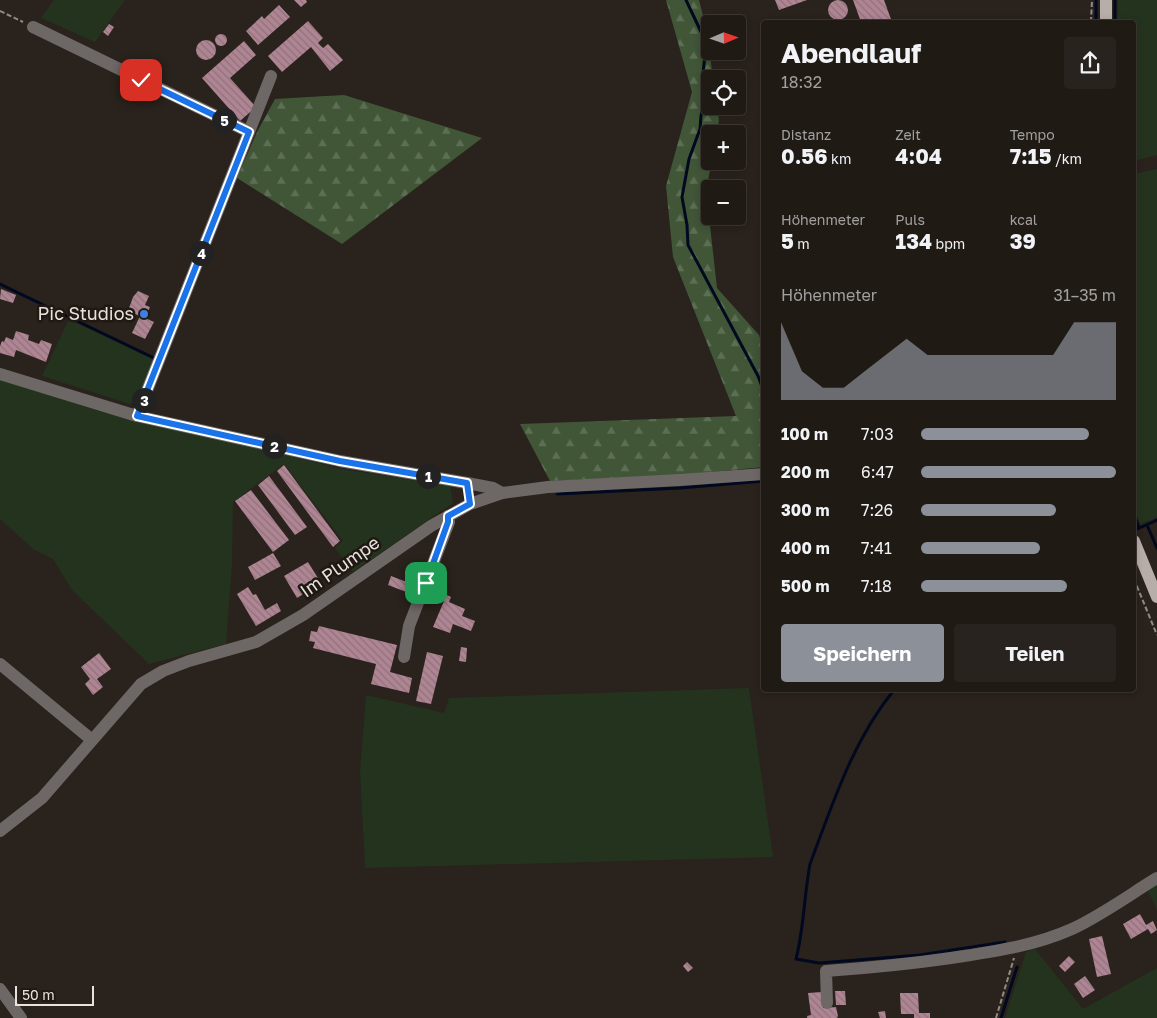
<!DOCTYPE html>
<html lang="de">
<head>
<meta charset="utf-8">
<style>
	body { margin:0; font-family:"Golos Text",sans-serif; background:#28231e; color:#f1f3f6; height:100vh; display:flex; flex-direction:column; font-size:19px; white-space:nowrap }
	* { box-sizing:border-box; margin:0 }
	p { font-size:16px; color:#a2a1a0 }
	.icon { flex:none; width:28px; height:28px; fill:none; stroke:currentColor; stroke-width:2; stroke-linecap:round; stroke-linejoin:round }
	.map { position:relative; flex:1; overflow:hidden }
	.drawer { position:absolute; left:761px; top:20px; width:375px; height:672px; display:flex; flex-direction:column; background:#201a15; border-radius:5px; box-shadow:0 2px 8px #0003,0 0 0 1px #3d3834 }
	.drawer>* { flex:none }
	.needle { width:32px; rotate:88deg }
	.fabs { position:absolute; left:701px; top:15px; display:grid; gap:10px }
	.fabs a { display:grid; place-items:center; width:45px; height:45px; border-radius:5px; background:#201a15; box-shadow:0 2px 8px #0003,0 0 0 1px #3d3834; font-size:25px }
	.scale { position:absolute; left:15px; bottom:12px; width:79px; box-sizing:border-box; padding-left:5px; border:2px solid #e7e2dd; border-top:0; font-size:14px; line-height:18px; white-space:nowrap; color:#e7e2dd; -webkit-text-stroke:4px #201913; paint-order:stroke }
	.pin { position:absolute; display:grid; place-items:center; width:42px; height:42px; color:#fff; margin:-21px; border-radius:10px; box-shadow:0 2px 8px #0006 }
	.km { position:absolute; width:25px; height:25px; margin:-12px; border-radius:50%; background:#222; color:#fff; font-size:14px; line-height:25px; text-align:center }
	.round { display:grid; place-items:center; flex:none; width:52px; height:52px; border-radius:5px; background:#28231e }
	.overview { display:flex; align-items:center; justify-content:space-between; height:85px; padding:0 20px }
	h1 { font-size:28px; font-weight:700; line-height:38px }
	.stats { display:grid; grid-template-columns:repeat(3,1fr); gap:8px; height:85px; padding:5px 20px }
	.stats div { display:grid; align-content:center }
	.stats b { font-size:21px; font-weight:700 }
	.stats small { font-size:14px; font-weight:400 }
	.stats p { font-size:14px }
	.chart { height:140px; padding:10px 20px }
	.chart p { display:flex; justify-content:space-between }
	.chart svg { width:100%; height:90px; margin-top:5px; fill:#8c9099; opacity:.7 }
	.primary-button { display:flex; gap:10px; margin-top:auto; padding:10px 20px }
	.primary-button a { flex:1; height:58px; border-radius:5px; background:#8c9099; color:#fff; font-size:20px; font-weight:700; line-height:58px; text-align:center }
	.primary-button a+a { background:#28231e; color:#f1f3f6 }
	ul { padding:0 20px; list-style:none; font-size:16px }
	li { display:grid; grid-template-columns:80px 60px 1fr; align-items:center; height:38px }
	li i { height:12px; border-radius:6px; background:#8c9099 }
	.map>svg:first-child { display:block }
</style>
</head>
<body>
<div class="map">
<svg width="1157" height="1018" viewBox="0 0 1157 1018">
	<defs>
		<pattern id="forest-firs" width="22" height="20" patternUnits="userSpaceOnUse" patternTransform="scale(1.25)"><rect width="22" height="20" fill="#405637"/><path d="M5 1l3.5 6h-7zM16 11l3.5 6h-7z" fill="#5c6e54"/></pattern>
		<pattern id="building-back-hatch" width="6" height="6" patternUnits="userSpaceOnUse" patternTransform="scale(1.25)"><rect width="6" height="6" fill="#af8594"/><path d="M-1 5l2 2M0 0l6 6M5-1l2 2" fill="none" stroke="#8f727b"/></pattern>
	</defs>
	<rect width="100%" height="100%" fill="#2a221c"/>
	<g fill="#24331e">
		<path d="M54,0H125L95,42L41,18Z"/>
		<path d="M1118,0H1157V155L1134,161V22H1117Z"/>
		<path d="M1157,169V517L1140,524L1134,508V174Z"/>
		<path d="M69,319L154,360L135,402L130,404L42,376Z"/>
		<path d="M0,379L341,469L450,486L453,503L353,572L335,548L343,541L284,464L233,502L232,565L226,644L149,664L72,590L53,559L33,549L0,519Z"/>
		<path d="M749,688L773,857L365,868L360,771L366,695L444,713L449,698Z"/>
		<path d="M1157,885V910L1148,891Z"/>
		<path d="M1035,949L1083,1009L1157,968V1018H1005L1026,952Z"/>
	</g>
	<g fill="url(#forest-firs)">
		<path d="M666,0H699L707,32L713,79H710V106H717L719,120L717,134H710V161H712L706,190L717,288L759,335L764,350V467L679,475L550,481L520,424L736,416L673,257L666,186L692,92Z"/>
		<path d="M344,95L482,138L342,244L237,178L257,132L275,99Z"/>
	</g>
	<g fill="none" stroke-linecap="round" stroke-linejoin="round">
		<g stroke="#00091f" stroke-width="3">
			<path d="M686,0L703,36L705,55L703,73L707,91L701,116L700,129L689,159L682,197L687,225L688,245L758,376L764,392"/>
			<path d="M1096,22V0"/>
			<path d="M1115,22V0"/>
			<path d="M0,284L154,358"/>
			<path d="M557,494L680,488L764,481"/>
			<path d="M1134,514L1139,528"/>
			<path d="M1147,525L1157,548"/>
			<path d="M1137,529L1157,520"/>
			<path d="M894,690C853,740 833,803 810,864C804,896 804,928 796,959L819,963L920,955L1005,942"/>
			<path d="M1001,1018L1017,967"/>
		</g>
	</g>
	<g fill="url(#building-back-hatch)">
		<path d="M294,0H306L307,2L301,7Z"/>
		<path d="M775,0H807L779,10Z"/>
		<path d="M853,0H884L892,22H861Z"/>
		<circle cx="838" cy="10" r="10"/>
		<path d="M279,5L290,17L258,45L246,31L262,16L264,19Z"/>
		<path d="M308,21L323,38L318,43L323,48L328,44L343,60L330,71L311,47L282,72L268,56Z"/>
		<path d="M109,24L114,27L108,36L103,32Z"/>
		<circle cx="221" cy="40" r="6"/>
		<circle cx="206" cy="50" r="10"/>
		<path d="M244,41L256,55L230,78L256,107L240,121L202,78Z"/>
		<path d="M1,289L16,295L13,303L0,299Z"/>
		<path d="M138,291L149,296L145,305L150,307L145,318L154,322L145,339L132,333L140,316L128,311L133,297Z"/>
		<path d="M16,331L29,335L28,340L39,344L41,340L52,344L46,362L16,350L14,357L0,353V346L2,341L4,342L6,337L13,340Z"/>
		<path d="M284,465L340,541L333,547L277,471Z"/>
		<path d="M269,476L307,527L295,535L258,485Z"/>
		<path d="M251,490L289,540L273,552L235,501Z"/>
		<path d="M273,553L281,566L255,580L248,567Z"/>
		<path d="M308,562L321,583L297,598L284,576Z"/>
		<path d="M391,576L417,586L414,595L388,585Z"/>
		<path d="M248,587L253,595L256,594L265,610L277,603L281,611L256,626L237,594Z"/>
		<path d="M440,592L451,597L449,602L465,609L462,616L475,621L471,631L453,624L450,633L433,627L444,601L438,598Z"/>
		<path d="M319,626L397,645L390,672L412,678L409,693L371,684L376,664L313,648L315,642L309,641L311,631L317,632Z"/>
		<path d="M461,647L467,648L466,662L459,661Z"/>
		<path d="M427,652L443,656L431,704L416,701Z"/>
		<path d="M99,653L111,669L97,679L103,687L93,695L85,684L90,679L81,667Z"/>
		<path d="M1140,914L1146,925L1153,921L1157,930L1151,934L1148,929L1131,939L1123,924Z"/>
		<path d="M1102,936L1111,974L1097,977L1089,939Z"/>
		<path d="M1069,956L1075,962L1065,972L1059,966Z"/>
		<path d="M687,962L693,968L688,972L683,966Z"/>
		<path d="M1085,976L1095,990L1083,998L1074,984Z"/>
		<path d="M835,991H845L846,1005H836Z"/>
		<path d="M822,992L823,1008L836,1007L838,1016L837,1018H807V1016L811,1015L808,993Z"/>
		<path d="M900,993H918L919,1013H930V1018H914V1014H901Z"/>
		<path d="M885,1011L886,1018H880L878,1012Z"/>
	</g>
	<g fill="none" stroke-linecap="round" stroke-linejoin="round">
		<g stroke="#918a85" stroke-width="2" stroke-dasharray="5 2.5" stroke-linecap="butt">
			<path d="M0,11L23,22"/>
			<path d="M1091,22L1092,0"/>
			<path d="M1134,579L1157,635"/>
			<path d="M996,1018L1014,958"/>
		</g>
		<g stroke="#6d6866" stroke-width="12">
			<path d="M33,27L249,132"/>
			<path d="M0,374L137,416L340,461L467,483L493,488L502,493"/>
			<path d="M137,416L271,76"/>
			<path d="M404,657L409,626L449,522L448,516"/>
			<path d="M0,664L92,740"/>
			<path d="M0,831L42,798L141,684L163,671L189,661L256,642L303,615L431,526L470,504L502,493L548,487L680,480L764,474"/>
			<path d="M0,989L21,1018"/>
			<path d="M827,1003L826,971C868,968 909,964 951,958C992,952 1034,946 1072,929C1102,915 1129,895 1157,878"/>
		</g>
		<g stroke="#b8aea9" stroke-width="12">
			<path d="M1106,22V0"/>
			<path d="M1134,541L1157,597"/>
		</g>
	</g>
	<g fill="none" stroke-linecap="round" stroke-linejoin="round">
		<g stroke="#fff" stroke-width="10">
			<path id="route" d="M141,80L249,132L137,416L340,461L467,483L470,504L448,516V522L426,583"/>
		</g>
		<use href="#route" stroke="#1a73e8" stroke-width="6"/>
	</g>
	<circle fill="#3f7fe0" stroke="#201913" stroke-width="2" cx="144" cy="314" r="5"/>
	<g text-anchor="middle" stroke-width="5" stroke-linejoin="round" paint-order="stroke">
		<g font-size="18" fill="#e7e2dd" stroke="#201913" text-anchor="end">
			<text x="134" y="320">Pic Studios</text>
		</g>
		<g font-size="18" fill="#e7e2dd" stroke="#201913">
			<text transform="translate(340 567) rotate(-35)" y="6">Im Plumpe</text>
		</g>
	</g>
</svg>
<div class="fabs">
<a><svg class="needle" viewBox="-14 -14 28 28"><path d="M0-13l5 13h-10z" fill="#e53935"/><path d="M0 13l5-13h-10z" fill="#a2a1a0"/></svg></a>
<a><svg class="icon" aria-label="locate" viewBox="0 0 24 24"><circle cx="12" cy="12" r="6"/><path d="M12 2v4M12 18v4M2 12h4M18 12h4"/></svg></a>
<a>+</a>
<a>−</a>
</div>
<div class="scale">50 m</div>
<div class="pin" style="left:426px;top:583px;background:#1e9e55"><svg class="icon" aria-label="arrive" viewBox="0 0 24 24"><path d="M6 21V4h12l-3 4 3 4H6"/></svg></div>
<div class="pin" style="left:141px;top:80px;background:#d93025"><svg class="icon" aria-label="check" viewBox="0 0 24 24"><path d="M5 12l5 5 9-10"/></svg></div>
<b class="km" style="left:428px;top:476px">1</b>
<b class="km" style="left:274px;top:446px">2</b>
<b class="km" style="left:144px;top:400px">3</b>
<b class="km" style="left:201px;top:253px">4</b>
<b class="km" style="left:224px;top:120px">5</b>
<section class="drawer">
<div class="overview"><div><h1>Abendlauf</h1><p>18:32</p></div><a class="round"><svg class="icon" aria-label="share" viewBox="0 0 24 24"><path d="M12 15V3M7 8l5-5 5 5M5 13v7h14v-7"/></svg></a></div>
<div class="stats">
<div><p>Distanz</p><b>0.56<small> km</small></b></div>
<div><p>Zeit</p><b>4:04</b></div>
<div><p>Tempo</p><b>7:15<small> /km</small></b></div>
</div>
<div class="stats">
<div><p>Höhenmeter</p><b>5<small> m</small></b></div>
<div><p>Puls</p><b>134<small> bpm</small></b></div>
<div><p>kcal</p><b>39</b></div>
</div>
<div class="chart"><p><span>Höhenmeter</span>31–35 m</p>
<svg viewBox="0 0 160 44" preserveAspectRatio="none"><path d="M0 44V6L10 30L20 38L30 38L40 30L50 22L60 14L70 22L80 22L90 22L100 22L110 22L120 22L130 22L140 6L150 6L160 6V44z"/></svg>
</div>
<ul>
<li><b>100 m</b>7:03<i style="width:86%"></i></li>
<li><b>200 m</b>6:47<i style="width:100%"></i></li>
<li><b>300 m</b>7:26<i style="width:69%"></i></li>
<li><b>400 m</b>7:41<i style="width:61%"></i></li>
<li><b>500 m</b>7:18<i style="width:75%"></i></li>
</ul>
<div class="primary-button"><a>Speichern</a><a>Teilen</a></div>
</section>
</div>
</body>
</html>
